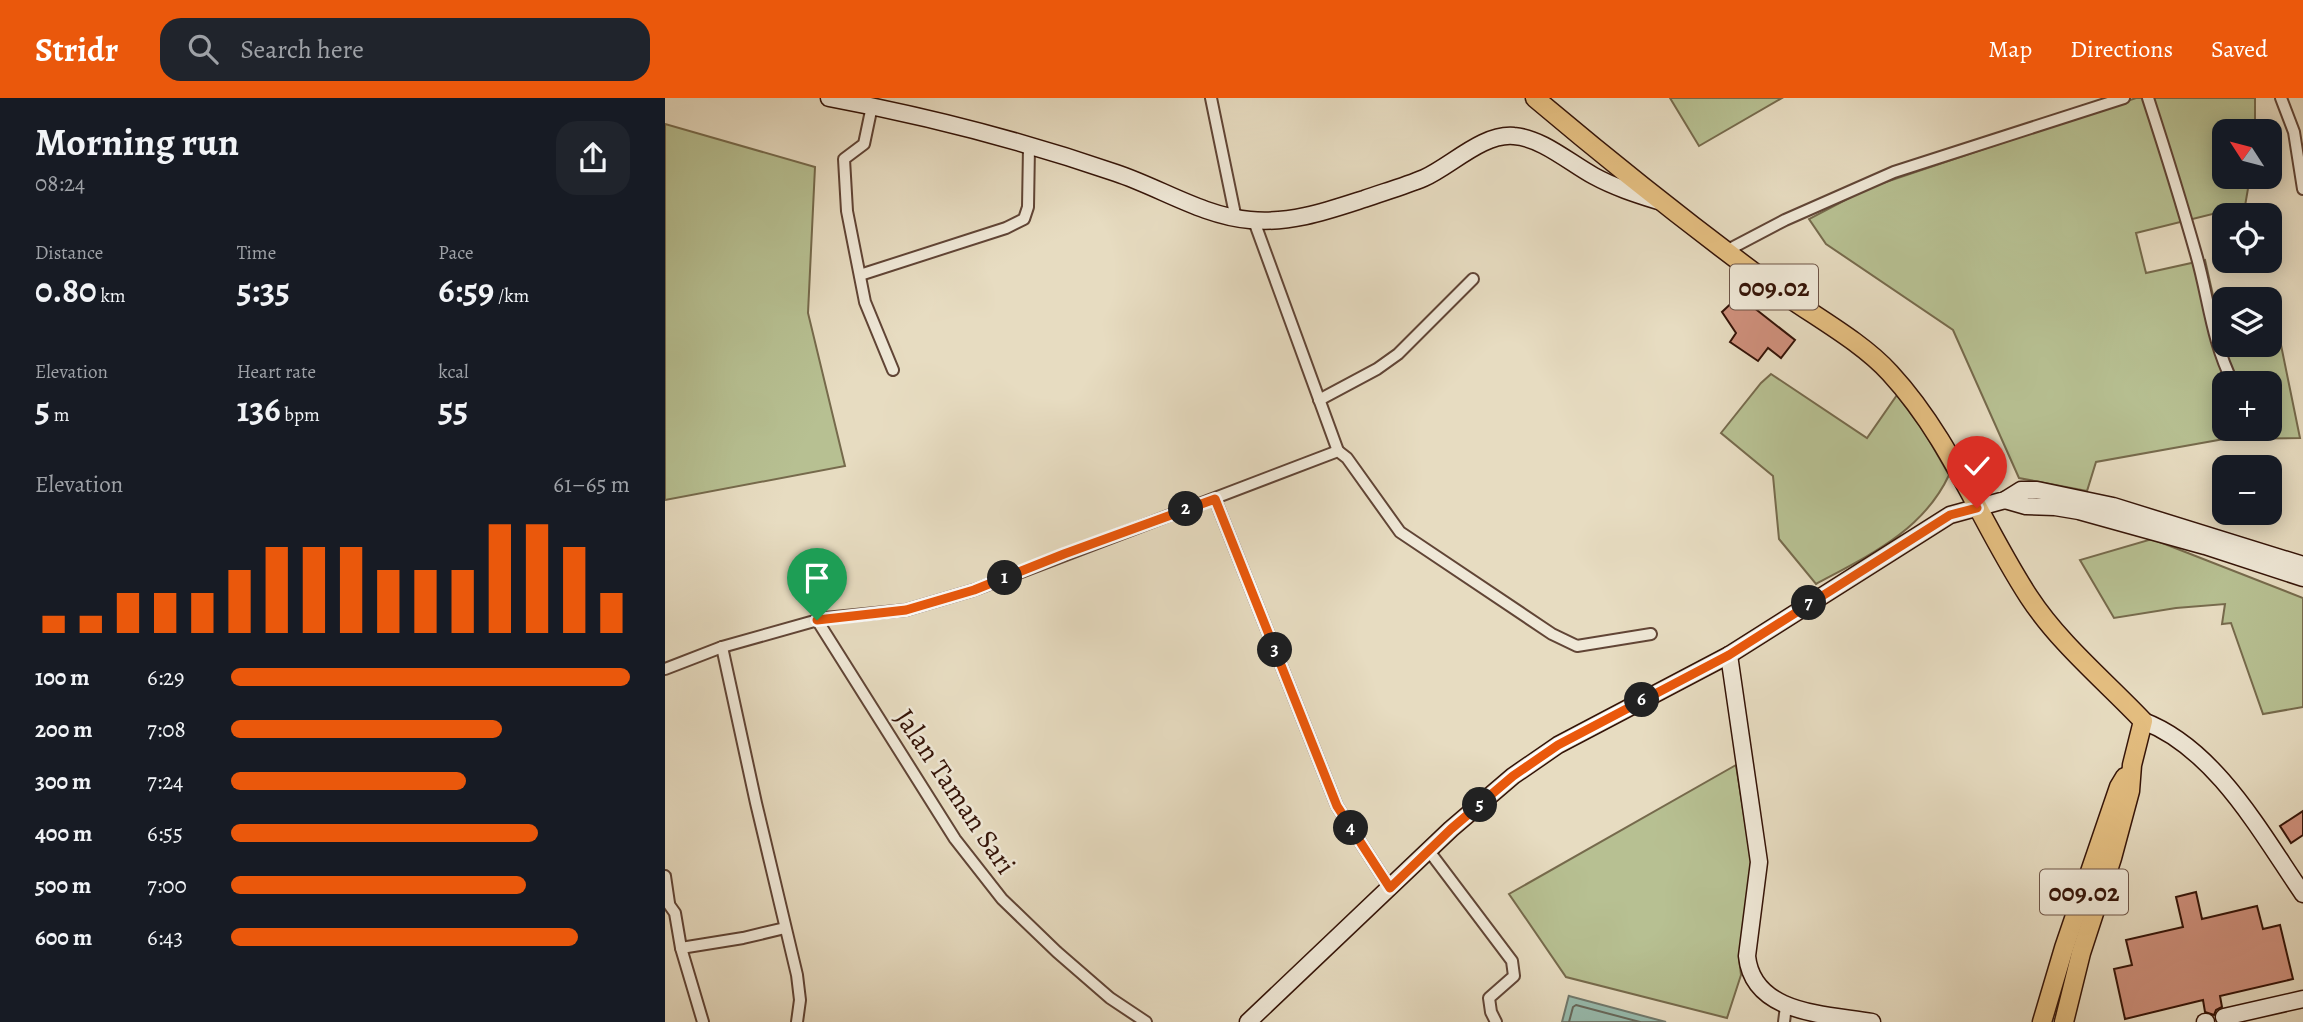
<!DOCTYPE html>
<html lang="en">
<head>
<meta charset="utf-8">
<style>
	body { margin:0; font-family:Alegreya,serif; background:#20242c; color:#f1f3f6; height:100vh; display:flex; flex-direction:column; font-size:26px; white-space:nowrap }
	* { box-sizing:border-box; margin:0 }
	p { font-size:23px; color:#9ea1a6 }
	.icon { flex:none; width:38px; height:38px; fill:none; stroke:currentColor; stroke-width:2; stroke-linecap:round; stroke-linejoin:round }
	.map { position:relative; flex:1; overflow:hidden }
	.details { display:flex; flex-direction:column; background:#171b24; width:665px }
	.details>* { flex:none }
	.needle { width:46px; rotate:306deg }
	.tools { position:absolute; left:1547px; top:21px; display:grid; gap:14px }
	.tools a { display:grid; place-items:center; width:70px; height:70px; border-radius:14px; background:#171b24; box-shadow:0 4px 18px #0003; font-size:35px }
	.pin { position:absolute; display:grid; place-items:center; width:60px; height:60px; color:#fff; margin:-72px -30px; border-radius:50% 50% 50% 0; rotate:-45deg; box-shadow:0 0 7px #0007 }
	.pin .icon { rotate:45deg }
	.km { position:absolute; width:35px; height:35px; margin:-18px; border-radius:50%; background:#222; color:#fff; font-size:19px; line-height:35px; text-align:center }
	.round { display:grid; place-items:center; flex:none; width:74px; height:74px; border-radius:21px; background:#20242c }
	.head { display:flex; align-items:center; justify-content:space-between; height:119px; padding:0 35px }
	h1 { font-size:38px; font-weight:700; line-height:52px }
	.figures { display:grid; grid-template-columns:repeat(3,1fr); gap:10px; height:119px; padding:7px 35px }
	.figures div { display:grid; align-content:center }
	.figures b { font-size:35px; font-weight:700 }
	.figures small { font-size:19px; font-weight:400 }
	.figures p { font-size:19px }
	.chart { height:196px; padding:14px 35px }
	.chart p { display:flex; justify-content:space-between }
	.chart svg { width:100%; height:126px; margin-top:7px; stroke:#ea580c; stroke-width:6 }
	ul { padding:0 35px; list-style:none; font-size:23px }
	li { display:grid; grid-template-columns:112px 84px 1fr; align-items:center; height:52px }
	li i { height:18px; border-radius:9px; background:#ea580c }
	header { display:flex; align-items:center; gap:42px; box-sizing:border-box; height:98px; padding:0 35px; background:#ea580c; color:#fff }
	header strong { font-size:33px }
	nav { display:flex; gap:38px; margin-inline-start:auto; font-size:24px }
	.search { width:490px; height:63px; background:#20242c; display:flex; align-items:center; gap:18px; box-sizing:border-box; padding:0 24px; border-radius:21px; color:#9ea1a6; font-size:26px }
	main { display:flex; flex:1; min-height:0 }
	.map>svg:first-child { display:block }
</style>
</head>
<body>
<header>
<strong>Stridr</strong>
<div class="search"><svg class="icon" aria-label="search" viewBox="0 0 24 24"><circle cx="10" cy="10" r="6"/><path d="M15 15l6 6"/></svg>Search here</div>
<nav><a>Map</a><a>Directions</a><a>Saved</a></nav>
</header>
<main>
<section class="details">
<div class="head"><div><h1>Morning run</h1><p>08:24</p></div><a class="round"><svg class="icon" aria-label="share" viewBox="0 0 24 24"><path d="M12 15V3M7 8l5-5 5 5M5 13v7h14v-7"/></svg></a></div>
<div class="figures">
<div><p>Distance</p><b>0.80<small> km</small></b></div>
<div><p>Time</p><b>5:35</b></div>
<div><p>Pace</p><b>6:59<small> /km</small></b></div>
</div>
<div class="figures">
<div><p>Elevation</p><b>5<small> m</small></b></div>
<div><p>Heart rate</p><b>136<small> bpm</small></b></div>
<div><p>kcal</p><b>55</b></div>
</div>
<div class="chart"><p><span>Elevation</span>61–65 m</p>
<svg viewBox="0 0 160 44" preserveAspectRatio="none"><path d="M5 44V38M15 44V38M25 44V30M35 44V30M45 44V30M55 44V22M65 44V14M75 44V14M85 44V14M95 44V22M105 44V22M115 44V22M125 44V6M135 44V6M145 44V14M155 44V30"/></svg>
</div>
<ul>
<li><b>100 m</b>6:29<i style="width:100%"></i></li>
<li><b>200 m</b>7:08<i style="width:68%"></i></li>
<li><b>300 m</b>7:24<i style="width:59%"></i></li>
<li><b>400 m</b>6:55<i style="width:77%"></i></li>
<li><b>500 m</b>7:00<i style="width:74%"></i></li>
<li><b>600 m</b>6:43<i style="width:87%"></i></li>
</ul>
</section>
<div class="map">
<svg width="1638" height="924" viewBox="0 0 1638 924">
	<rect width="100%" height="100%" fill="#e7dcc1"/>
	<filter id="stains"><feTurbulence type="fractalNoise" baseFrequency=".00286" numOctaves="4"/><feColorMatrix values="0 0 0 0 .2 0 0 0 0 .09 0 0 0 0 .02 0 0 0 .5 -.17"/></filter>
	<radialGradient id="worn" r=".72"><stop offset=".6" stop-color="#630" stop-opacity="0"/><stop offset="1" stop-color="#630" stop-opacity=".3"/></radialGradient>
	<g fill="#b7c092" stroke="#766a4c" stroke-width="2" fill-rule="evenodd">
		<path d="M1005,0H1117L1034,48Z"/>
		<path d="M1471,0H1590V33H1559V79H1585L1580,108L1471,135L1481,175L1540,162L1552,215H1559V247H1605V208H1608L1635,340L1559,341L1431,364L1422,393L1354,380L1288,232L1161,146L1144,121L1203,90ZM1559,285H1605V331H1559Z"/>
		<path d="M0,26L150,69L143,215L180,368L0,402Z"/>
		<path d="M1106,276L1202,340L1232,297L1260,335L1284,377C1258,433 1203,458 1151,486L1114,441L1108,378L1056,335L1096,285Z"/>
		<path d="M1487,441L1638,500V609L1598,616L1566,525L1557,526L1560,506L1511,510L1449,520L1415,462Z"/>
		<path d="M1071,667L1086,761L1083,817L1074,860L1076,877L1062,920L901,879L844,796Z"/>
	</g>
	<path fill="#97bcaf" stroke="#6f786c" stroke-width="2" d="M904,897V898L1001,924H897Z"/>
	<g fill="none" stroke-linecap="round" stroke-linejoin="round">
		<path stroke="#66685b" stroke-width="2" d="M904,924L908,909L911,907L975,924"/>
	</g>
	<g fill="#ce8f7b" stroke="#341307" stroke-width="2">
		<path d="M1074,198L1130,242L1116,260L1103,250L1093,263L1065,244L1071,235L1057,214Z"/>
		<path d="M1638,713V737L1626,745L1615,728Z"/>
		<path d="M1531,794L1537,821L1592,808L1598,831L1615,827L1628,881L1555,898L1557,909L1551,912L1549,917L1540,914L1538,902L1460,921L1449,871L1467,867L1461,842L1518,829L1511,799Z"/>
	</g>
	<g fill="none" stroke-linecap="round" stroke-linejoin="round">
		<g stroke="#614536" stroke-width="14">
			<g id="street">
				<path d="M546,0L571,121"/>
				<path d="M1483,0C1500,52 1516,103 1531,156C1544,201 1546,241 1568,285"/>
				<path d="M1616,0L1629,34L1638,91"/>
				<path d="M207,8L199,46L179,61L182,113L200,204L228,272"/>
				<path d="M589,123L673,353"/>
				<path d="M1061,153L1120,122L1229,74L1459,0"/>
				<path d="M195,177L341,130L359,121L363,109L364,49"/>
				<path d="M654,302L712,271L733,256L808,181"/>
				<path d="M550,401L672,708L725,790"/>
				<path d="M152,522L290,741L337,801L392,854L445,900L481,924"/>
				<path d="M57,549L91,705L132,877L135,902L132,924"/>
				<path d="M0,571L57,549L160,520L241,512L309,492L673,353L682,360L735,434L887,536L912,548L986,536"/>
				<path d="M764,753L847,863L849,878L824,900L826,914L831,924"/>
				<path d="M0,778L4,805"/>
				<path d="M0,801L10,815L16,850L38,924"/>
				<path d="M16,850L78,840L120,830"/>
				<path d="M1119,924L1121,908"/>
			</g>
		</g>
		<g stroke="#341307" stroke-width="19">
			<g id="secondary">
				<path d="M164,0C261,18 358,43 451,75C496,90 538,118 585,122C625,126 662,113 699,101C719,94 740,88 759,80C786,68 818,35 849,38C877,40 905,65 929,78C949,89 971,96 993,103"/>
				<path d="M1340,402L1361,408L1390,409L1414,413L1540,448L1638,480"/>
				<path d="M1064,557L1094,764L1082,858C1088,917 1162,916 1207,924"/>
				<path d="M1478,623C1550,650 1596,735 1638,796"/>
				<path d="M1559,919L1638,901"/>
				<path d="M583,924L786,731L848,678L893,647L1064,557L1285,417L1340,402L1356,392H1372L1448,408L1638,467"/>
				<path d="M1540,924H1541"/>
			</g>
		</g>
		<g stroke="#341307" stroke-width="21">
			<g id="primary">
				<path d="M870,0C947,65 1025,127 1106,187C1143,215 1194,241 1225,275C1286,341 1315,424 1364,499C1394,545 1440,583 1478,623L1467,667L1465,693L1447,760L1416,855L1399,924"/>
				<path d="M1377,924L1399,850L1454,689L1460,679"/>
			</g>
		</g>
		<use href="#street" stroke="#efe8d7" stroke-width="10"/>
		<use href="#secondary" stroke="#efe8d7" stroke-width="16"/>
		<use href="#primary" stroke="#e4be80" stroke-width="18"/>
	</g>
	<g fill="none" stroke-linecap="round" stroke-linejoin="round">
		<g stroke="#fff" stroke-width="14">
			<path id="route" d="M152,522L241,512L309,492L399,456L550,401L672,708L725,790L786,731L848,678L893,647L1064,557L1285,417L1312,410"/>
		</g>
		<use href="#route" stroke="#ea580c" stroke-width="9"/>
	</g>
	<g text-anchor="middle" stroke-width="5" stroke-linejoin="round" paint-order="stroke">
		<g fill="#efe8d7" stroke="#6c5345" stroke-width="2">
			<rect x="1065" y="166.5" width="88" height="45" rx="5"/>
			<rect x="1375" y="771.5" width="88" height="45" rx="5"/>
		</g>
		<g font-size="26" font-weight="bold" fill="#341307">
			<text x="1109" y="198">009.02</text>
			<text x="1419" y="803">009.02</text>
		</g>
		<g font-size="28" fill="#341307" stroke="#efe8d7">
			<text transform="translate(291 693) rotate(56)" y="10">Jalan Taman Sari</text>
		</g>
	</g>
	<rect width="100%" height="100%" filter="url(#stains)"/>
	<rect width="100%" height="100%" fill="url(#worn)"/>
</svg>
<div class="tools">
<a><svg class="needle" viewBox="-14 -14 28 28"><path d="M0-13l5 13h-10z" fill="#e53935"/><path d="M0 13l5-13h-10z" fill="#9ea1a6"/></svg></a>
<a><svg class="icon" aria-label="locate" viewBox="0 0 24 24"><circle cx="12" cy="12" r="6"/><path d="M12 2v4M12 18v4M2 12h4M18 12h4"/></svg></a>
<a><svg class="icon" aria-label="layers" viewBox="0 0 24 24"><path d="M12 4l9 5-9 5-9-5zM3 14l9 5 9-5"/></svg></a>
<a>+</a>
<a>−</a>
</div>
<div class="pin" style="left:152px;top:522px;background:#1e9e55"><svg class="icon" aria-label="arrive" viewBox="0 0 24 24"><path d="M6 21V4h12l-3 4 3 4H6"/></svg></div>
<div class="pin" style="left:1312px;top:410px;background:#d93025"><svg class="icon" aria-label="check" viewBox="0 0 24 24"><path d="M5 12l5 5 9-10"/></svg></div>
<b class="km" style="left:340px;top:480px">1</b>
<b class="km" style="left:521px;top:411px">2</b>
<b class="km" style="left:610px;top:552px">3</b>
<b class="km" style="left:686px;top:730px">4</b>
<b class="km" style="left:815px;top:707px">5</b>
<b class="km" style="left:977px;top:602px">6</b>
<b class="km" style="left:1144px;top:505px">7</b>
</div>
</main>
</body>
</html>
